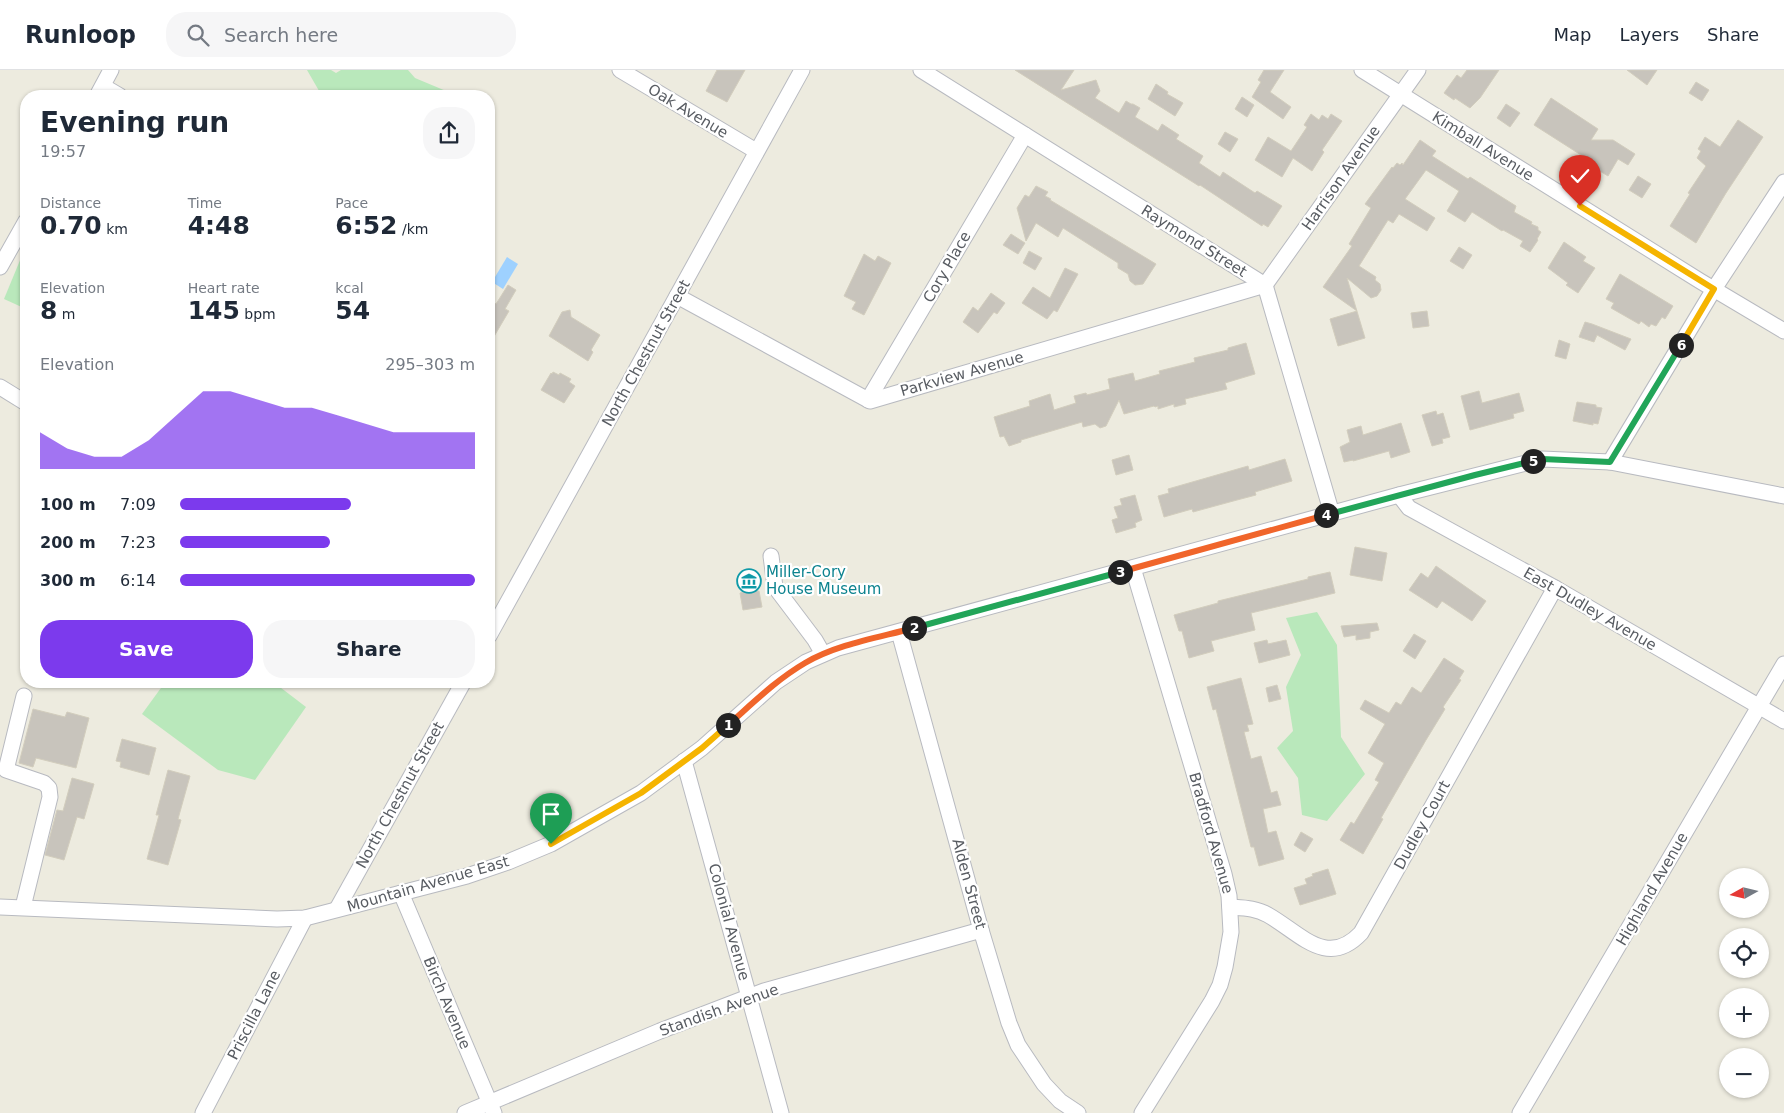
<!DOCTYPE html>
<html lang="en">
<head>
<meta charset="utf-8">
<style>
	body { margin:0; font-family:"DejaVu Sans",sans-serif; background:#f6f6f7; color:#1f2937; height:100vh; display:flex; flex-direction:column; font-size:19px; white-space:nowrap }
	* { box-sizing:border-box; margin:0 }
	p { font-size:16px; color:#747a83 }
	.icon { flex:none; width:28px; height:28px; fill:none; stroke:currentColor; stroke-width:2; stroke-linecap:round; stroke-linejoin:round }
	.map { position:relative; flex:1; overflow:hidden }
	.panel { position:absolute; left:20px; top:20px; width:475px; height:598px; display:flex; flex-direction:column; background:#fff; border-radius:20px; box-shadow:0 1px 4px #0004 }
	.panel>* { flex:none }
	.needle { width:32px; rotate:262deg }
	.buttons { position:absolute; left:1719px; top:798px; display:grid; gap:10px }
	.buttons a { display:grid; place-items:center; width:50px; height:50px; border-radius:50%; background:#fff; box-shadow:0 1px 4px #0004; font-size:25px }
	.pin { position:absolute; display:grid; place-items:center; width:42px; height:42px; color:#fff; margin:-51px -21px; border-radius:50% 50% 50% 0; rotate:-45deg; box-shadow:0 0 5px #0007 }
	.pin .icon { rotate:45deg }
	.km { position:absolute; width:25px; height:25px; margin:-12px; border-radius:50%; background:#222; color:#fff; font-size:14px; line-height:25px; text-align:center }
	.round { display:grid; place-items:center; flex:none; width:52px; height:52px; border-radius:20px; background:#f6f6f7 }
	.headline { display:flex; align-items:center; justify-content:space-between; height:85px; padding:0 20px }
	h1 { font-size:28px; font-weight:700; line-height:38px }
	.figures { display:grid; grid-template-columns:repeat(3,1fr); gap:8px; height:85px; padding:5px 20px }
	.figures div { display:grid; align-content:center }
	.figures b { font-size:25px; font-weight:700 }
	.figures small { font-size:14px; font-weight:400 }
	.figures p { font-size:14px }
	.chart { height:140px; padding:10px 20px }
	.chart p { display:flex; justify-content:space-between }
	.chart svg { width:100%; height:90px; margin-top:5px; fill:#7c3aed; opacity:.7 }
	.primary-button { display:flex; gap:10px; margin-top:auto; padding:10px 20px }
	.primary-button a { flex:1; height:58px; border-radius:20px; background:#7c3aed; color:#fff; font-size:20px; font-weight:700; line-height:58px; text-align:center }
	.primary-button a+a { background:#f6f6f7; color:#1f2937 }
	ul { padding:0 20px; list-style:none; font-size:16px }
	li { display:grid; grid-template-columns:80px 60px 1fr; align-items:center; height:38px }
	li i { height:12px; border-radius:6px; background:#7c3aed }
	header { display:flex; align-items:center; gap:30px; box-sizing:border-box; height:70px; padding:0 25px; background:#fff; border-bottom:1px solid #e0e1e3 }
	header strong { font-size:24px }
	nav { display:flex; gap:28px; margin-inline-start:auto; font-size:18px }
	.search { width:350px; height:45px; background:#f6f6f7; display:flex; align-items:center; gap:12px; box-sizing:border-box; padding:0 18px; border-radius:20px; color:#747a83; font-size:19px }
	.map>svg:first-child { display:block }
</style>
</head>
<body>
<header>
<strong>Runloop</strong>
<div class="search"><svg class="icon" aria-label="search" viewBox="0 0 24 24"><circle cx="10" cy="10" r="6"/><path d="M15 15l6 6"/></svg>Search here</div>
<nav><a>Map</a><a>Layers</a><a>Share</a></nav>
</header>
<div class="map">
<svg width="1784" height="1043" viewBox="0 0 1784 1043">
	<rect width="100%" height="100%" fill="#edebdf"/>
	<g fill="#b9e8bb">
		<path d="M307,0H331L336,3L341,0H408L415,8L458,26H361L350,20L346,26H322Z"/>
		<path d="M23,183L26,184V239L4,229Z"/>
		<path d="M1317,542L1337,575L1341,667L1365,704L1327,751L1302,745L1298,708L1277,678L1293,661L1286,617L1301,585L1286,548Z"/>
		<path d="M166,611H272L306,637L255,710L218,700L142,644Z"/>
	</g>
	<path fill="#9ed1ff" d="M507,187L518,194L503,219L492,212Z"/>
	<g fill="#c8c4bc" stroke="#d2cdbd">
		<path d="M717,0H745L727,32L706,21Z"/>
		<path d="M1015,0H1074L1061,20L1096,10L1100,21L1095,28L1119,43L1126,31L1131,34H1133L1140,38L1135,47L1158,61L1162,54L1179,65L1176,69L1203,86L1199,93L1220,107L1223,102L1255,123L1257,121L1282,136L1268,157L1263,154L1262,156L1200,115L1199,116Z"/>
		<path d="M1264,0H1284L1270,22L1291,37L1283,49L1252,27L1261,12L1258,10Z"/>
		<path d="M1467,0H1499L1480,28L1470,38L1455,28L1454,30L1444,23L1457,5L1461,8Z"/>
		<path d="M1627,0H1657L1647,15Z"/>
		<path d="M1696,12L1709,20L1702,31L1689,23Z"/>
		<path d="M1156,14L1168,22L1167,24L1183,33L1175,46L1148,29Z"/>
		<path d="M1242,27L1254,35L1247,47L1235,39Z"/>
		<path d="M1551,28L1598,59L1591,70H1613L1635,84L1628,95L1618,89L1608,106L1590,95L1592,92L1534,55Z"/>
		<path d="M1506,34L1520,43L1510,57L1497,48Z"/>
		<path d="M1311,44L1319,50L1322,45L1328,49L1331,44L1342,51L1322,80L1324,82L1312,101L1293,88L1282,107L1255,90L1268,67L1291,81L1307,57L1304,55Z"/>
		<path d="M1738,50L1763,67L1726,123L1696,173L1670,156L1690,124L1688,123L1706,96L1697,88L1701,81L1698,79L1705,67L1720,77Z"/>
		<path d="M1225,62L1238,69L1230,82L1218,74Z"/>
		<path d="M1420,70L1436,81L1432,86L1468,109L1470,107L1516,136L1514,142L1532,152L1531,154L1538,157V160L1541,162L1537,169L1538,170L1530,182L1520,176L1523,171L1503,160L1502,161L1472,142L1465,152L1447,141L1459,121L1426,100L1405,129L1435,148L1427,161L1399,144L1393,153L1388,150L1359,196L1376,207L1375,210L1380,214L1381,220L1377,226L1371,228L1347,208L1365,268L1338,276L1330,249L1357,241L1323,217L1352,176L1349,174L1371,138L1365,134L1392,97L1393,98L1397,93L1400,95L1402,93L1403,95Z"/>
		<path d="M1638,106L1651,114L1642,128L1629,120Z"/>
		<path d="M1036,116L1048,122L1045,126L1051,129L1050,130L1156,194L1143,214L1135,215L1130,211L1128,204L1118,198V193L1063,158L1058,167L1036,153L1026,171L1017,138L1025,125L1029,127Z"/>
		<path d="M1011,164L1025,173L1018,184L1003,175Z"/>
		<path d="M1564,172L1586,187L1583,191L1595,198L1578,223L1566,215L1568,213L1548,198Z"/>
		<path d="M1459,177L1472,185L1463,199L1450,191Z"/>
		<path d="M1029,181L1042,188L1035,200L1023,193Z"/>
		<path d="M864,184L875,191L878,186L891,193L864,245L852,239L856,232L844,226Z"/>
		<path d="M1065,198L1078,204L1057,242L1054,240L1047,249L1022,233L1033,217L1050,228Z"/>
		<path d="M1620,204L1673,236L1665,249L1662,247L1656,256L1651,254L1649,257L1641,251L1639,254L1611,238L1614,233L1606,229Z"/>
		<path d="M508,215L516,220L505,239L509,241L489,275V239L493,232L496,234Z"/>
		<path d="M991,223L1005,233L997,244L994,242L978,263L963,252L973,237L978,241Z"/>
		<path d="M570,240L571,247L600,265L591,280L593,282L588,291L549,266L562,242Z"/>
		<path d="M1427,241L1429,256L1413,258L1411,243Z"/>
		<path d="M1585,252L1592,254L1631,269L1625,280L1597,265L1594,272L1579,267Z"/>
		<path d="M1559,270L1570,274L1566,289L1555,286Z"/>
		<path d="M1246,273L1255,304L1225,313L1227,319L1185,329L1186,334L1174,337V334L1158,339V336L1155,337L1154,336L1124,344L1119,330L1106,356L1100,358L1095,354L1083,357L1082,352L1021,370V372L1009,376L1004,366L1000,367L994,347L1030,336L1029,331L1050,324L1054,340L1076,333L1074,326L1086,323L1087,325L1110,319L1108,309L1133,303L1135,311L1160,304L1159,301L1195,292L1194,288L1228,280V278Z"/>
		<path d="M553,302L559,305L560,303L571,309L569,312L575,316L564,333L541,320L551,303L552,304Z"/>
		<path d="M1479,321L1482,333L1519,323L1524,341L1513,344L1514,348L1470,360L1461,326Z"/>
		<path d="M1577,332L1596,335V337L1602,338L1598,354L1593,353V355L1573,351Z"/>
		<path d="M1436,341L1437,345L1443,343L1450,367L1442,369L1443,373L1432,376L1422,345Z"/>
		<path d="M1401,353L1410,382L1391,388L1389,381L1353,391V390L1344,392L1340,377L1350,372L1347,360L1361,356L1363,365Z"/>
		<path d="M1129,385L1133,400L1116,405L1112,390Z"/>
		<path d="M1285,389L1292,411L1255,422L1256,425L1237,430L1193,442L1192,439L1164,447L1158,426L1169,423L1168,419L1248,396L1249,400Z"/>
		<path d="M1135,425L1142,450L1135,453L1136,457L1116,463L1112,450L1118,448L1114,437L1122,435L1120,429Z"/>
		<path d="M1355,477L1387,483L1382,511L1350,505Z"/>
		<path d="M1436,496L1486,531L1472,551L1442,531L1437,538L1409,520L1421,503L1428,508Z"/>
		<path d="M754,500L757,521H759L762,537L743,540L740,523L744,522L741,502Z"/>
		<path d="M1330,502L1335,523L1251,543L1255,560L1211,571L1214,581L1189,588L1182,561H1179L1174,545L1218,533V531L1308,509V507Z"/>
		<path d="M1377,553L1379,560L1370,562V568L1356,570V565L1344,567L1341,556Z"/>
		<path d="M1414,564L1426,571L1415,589L1403,581Z"/>
		<path d="M1267,570L1268,574L1286,570L1290,585L1259,593L1254,573Z"/>
		<path d="M1444,588L1464,601L1459,609L1461,610L1443,637L1445,639L1426,670L1389,734L1381,748L1383,749L1363,784L1340,770L1351,752L1354,754L1379,712L1375,710L1384,693L1368,683L1385,654L1360,639L1365,630L1389,643L1396,632L1401,635L1412,617L1421,623Z"/>
		<path d="M1241,608L1253,654L1247,655L1249,661L1244,662L1251,689L1261,686L1271,723L1277,721L1281,735L1263,739L1268,763L1276,761L1284,789L1259,796L1254,777H1251L1216,639L1213,640L1207,617Z"/>
		<path d="M1277,615L1281,629L1269,632L1266,618Z"/>
		<path d="M33,639L65,647L67,642L89,648L76,698L36,688L33,697L19,693Z"/>
		<path d="M122,669L156,678L149,705L120,697L121,692L116,691Z"/>
		<path d="M168,700L190,706L178,749L181,750L168,795L147,789L159,745H156Z"/>
		<path d="M72,708L94,714L84,749L77,747L64,790L45,785L57,740L63,741Z"/>
		<path d="M1301,762L1313,769L1305,782L1294,775Z"/>
		<path d="M1328,799L1336,824L1300,835L1294,818L1307,814L1305,809L1313,806L1312,804Z"/>
	</g>
	<g fill="none" stroke-linecap="round" stroke-linejoin="round">
		<g stroke="#b8bac0" stroke-width="17">
			<g id="minor">
				<path d="M620,0L756,81"/>
				<path d="M921,0L1265,215L1332,444"/>
				<path d="M1362,0L1700,211L1784,261"/>
				<path d="M103,16L120,26"/>
				<path d="M97,26L111,0"/>
				<path d="M0,197L26,151"/>
				<path d="M677,226L870,331L1265,215L1418,0"/>
				<path d="M0,317L26,333"/>
				<path d="M868,330L1025,65"/>
				<path d="M1610,392L1714,219L1784,112"/>
				<path d="M1399,425L1409,438L1555,518L1784,651"/>
				<path d="M771,486L775,517L815,570L823,584"/>
				<path d="M1133,498L1224,804L1229,826L1231,862L1225,897L1220,915L1212,931L1142,1043"/>
				<path d="M899,562L981,860L1009,953L1018,975L1044,1014L1060,1031L1078,1043"/>
				<path d="M489,566L802,0"/>
				<path d="M684,691L781,1043"/>
				<path d="M401,823L494,1043"/>
				<path d="M0,837L277,849L305,848L467,806L508,792L551,774L641,723L702,678L776,612L806,592L838,578L1399,425L1542,389L1610,392L1784,426"/>
				<path d="M23,837L50,727L49,718L44,713L6,700L24,626"/>
				<path d="M1230,837C1244,838 1256,838 1268,845C1300,863 1327,899 1361,863L1555,518"/>
				<path d="M337,839L464,611"/>
				<path d="M203,1043L305,848"/>
				<path d="M465,1043L660,961L764,921L981,860"/>
				<path d="M1520,1043L1784,594"/>
			</g>
		</g>
		<use href="#minor" stroke="#fff" stroke-width="15"/>
	</g>
	<g fill="none" stroke-linecap="round" stroke-linejoin="round">
		<g stroke="#fff" stroke-width="10">
			<path id="split-1" d="M551,774L641,723L702,678L728,655"/>
		</g>
		<g stroke="#fff" stroke-width="10">
			<path id="split-2" d="M728,655C753,633 776,610 805,593C838,574 877,568 914,558"/>
		</g>
		<g stroke="#fff" stroke-width="10">
			<path id="split-3" d="M914,558L1120,502"/>
		</g>
		<g stroke="#fff" stroke-width="10">
			<path id="split-4" d="M1120,502L1326,445"/>
		</g>
		<g stroke="#fff" stroke-width="10">
			<path id="split-5" d="M1326,445L1475,405L1533,391"/>
		</g>
		<g stroke="#fff" stroke-width="10">
			<path id="split-6" d="M1533,391L1542,389L1610,392L1681,275"/>
		</g>
		<g stroke="#fff" stroke-width="10">
			<path id="split-7" d="M1580,136L1714,219L1681,275"/>
		</g>
		<use href="#split-1" stroke="#f5b400" stroke-width="6"/>
		<use href="#split-2" stroke="#f0652b" stroke-width="6"/>
		<use href="#split-3" stroke="#22a559" stroke-width="6"/>
		<use href="#split-4" stroke="#f0652b" stroke-width="6"/>
		<use href="#split-5" stroke="#22a559" stroke-width="6"/>
		<use href="#split-6" stroke="#22a559" stroke-width="6"/>
		<use href="#split-7" stroke="#f5b400" stroke-width="6"/>
	</g>
	<defs>
		<g id="museum-ring" transform="scale(1.25)"><circle r="9.5" fill="#fff" stroke="#0f9aa8" stroke-width="1.5"/><path d="M0-6L6-3V-2H-6V-3ZM-5-1h2V3h-2ZM-1-1h2V3h-2ZM3-1h2V3H3ZM-6 4H6V6H-6Z" fill="#0f9aa8"/></g>
	</defs>
	<g fill-rule="evenodd">
		<use href="#museum-ring" x="749" y="511"/>
	</g>
	<g text-anchor="middle" stroke-width="4.5" stroke-linejoin="round" paint-order="stroke">
		<g font-size="15" fill="#585c62" stroke="#fff">
			<text transform="translate(688 41) rotate(31)" y="5">Oak Avenue</text>
			<text transform="translate(1483 76) rotate(32)" y="5">Kimball Avenue</text>
			<text transform="translate(1341 108) rotate(-55)" y="5">Harrison Avenue</text>
			<text transform="translate(1194 171) rotate(32)" y="5">Raymond Street</text>
			<text transform="translate(947 197) rotate(-60)" y="5">Cory Place</text>
			<text transform="translate(646 283) rotate(-61)" y="5">North Chestnut Street</text>
			<text transform="translate(962 304) rotate(-16)" y="5">Parkview Avenue</text>
			<text transform="translate(1590 539) rotate(30)" y="5">East Dudley Avenue</text>
			<text transform="translate(400 725) rotate(-61)" y="5">North Chestnut Street</text>
			<text transform="translate(1422 755) rotate(-61)" y="5">Dudley Court</text>
			<text transform="translate(1211 763) rotate(74)" y="5">Bradford Avenue</text>
			<text transform="translate(428 814) rotate(-16)" y="5">Mountain Avenue East</text>
			<text transform="translate(969 814) rotate(75)" y="5">Alden Street</text>
			<text transform="translate(1652 819) rotate(-60)" y="5">Highland Avenue</text>
			<text transform="translate(729 852) rotate(75)" y="5">Colonial Avenue</text>
			<text transform="translate(447 933) rotate(67)" y="5">Birch Avenue</text>
			<text transform="translate(719 940) rotate(-20)" y="5">Standish Avenue</text>
			<text transform="translate(254 945) rotate(-63)" y="5">Priscilla Lane</text>
		</g>
		<g font-size="15" fill="#0d838f" stroke="#fff" text-anchor="start">
			<text x="766" y="507">Miller-Cory<tspan x="766" dy="17">House Museum</tspan></text>
		</g>
	</g>
</svg>
<div class="buttons">
<a><svg class="needle" viewBox="-14 -14 28 28"><path d="M0-13l5 13h-10z" fill="#e53935"/><path d="M0 13l5-13h-10z" fill="#747a83"/></svg></a>
<a><svg class="icon" aria-label="locate" viewBox="0 0 24 24"><circle cx="12" cy="12" r="6"/><path d="M12 2v4M12 18v4M2 12h4M18 12h4"/></svg></a>
<a>+</a>
<a>−</a>
</div>
<div class="pin" style="left:551px;top:774px;background:#1e9e55"><svg class="icon" aria-label="arrive" viewBox="0 0 24 24"><path d="M6 21V4h12l-3 4 3 4H6"/></svg></div>
<div class="pin" style="left:1580px;top:136px;background:#d93025"><svg class="icon" aria-label="check" viewBox="0 0 24 24"><path d="M5 12l5 5 9-10"/></svg></div>
<b class="km" style="left:728px;top:655px">1</b>
<b class="km" style="left:914px;top:558px">2</b>
<b class="km" style="left:1120px;top:502px">3</b>
<b class="km" style="left:1326px;top:445px">4</b>
<b class="km" style="left:1533px;top:391px">5</b>
<b class="km" style="left:1681px;top:275px">6</b>
<section class="panel">
<div class="headline"><div><h1>Evening run</h1><p>19:57</p></div><a class="round"><svg class="icon" aria-label="share" viewBox="0 0 24 24"><path d="M12 15V3M7 8l5-5 5 5M5 13v7h14v-7"/></svg></a></div>
<div class="figures">
<div><p>Distance</p><b>0.70<small> km</small></b></div>
<div><p>Time</p><b>4:48</b></div>
<div><p>Pace</p><b>6:52<small> /km</small></b></div>
</div>
<div class="figures">
<div><p>Elevation</p><b>8<small> m</small></b></div>
<div><p>Heart rate</p><b>145<small> bpm</small></b></div>
<div><p>kcal</p><b>54</b></div>
</div>
<div class="chart"><p><span>Elevation</span>295–303 m</p>
<svg viewBox="0 0 160 44" preserveAspectRatio="none"><path d="M0 44V26L10 34L20 38L30 38L40 30L50 18L60 6L70 6L80 10L90 14L100 14L110 18L120 22L130 26L140 26L150 26L160 26V44z"/></svg>
</div>
<ul>
<li><b>100 m</b>7:09<i style="width:58%"></i></li>
<li><b>200 m</b>7:23<i style="width:51%"></i></li>
<li><b>300 m</b>6:14<i style="width:100%"></i></li>
</ul>
<div class="primary-button"><a>Save</a><a>Share</a></div>
</section>
</div>
</body>
</html>
